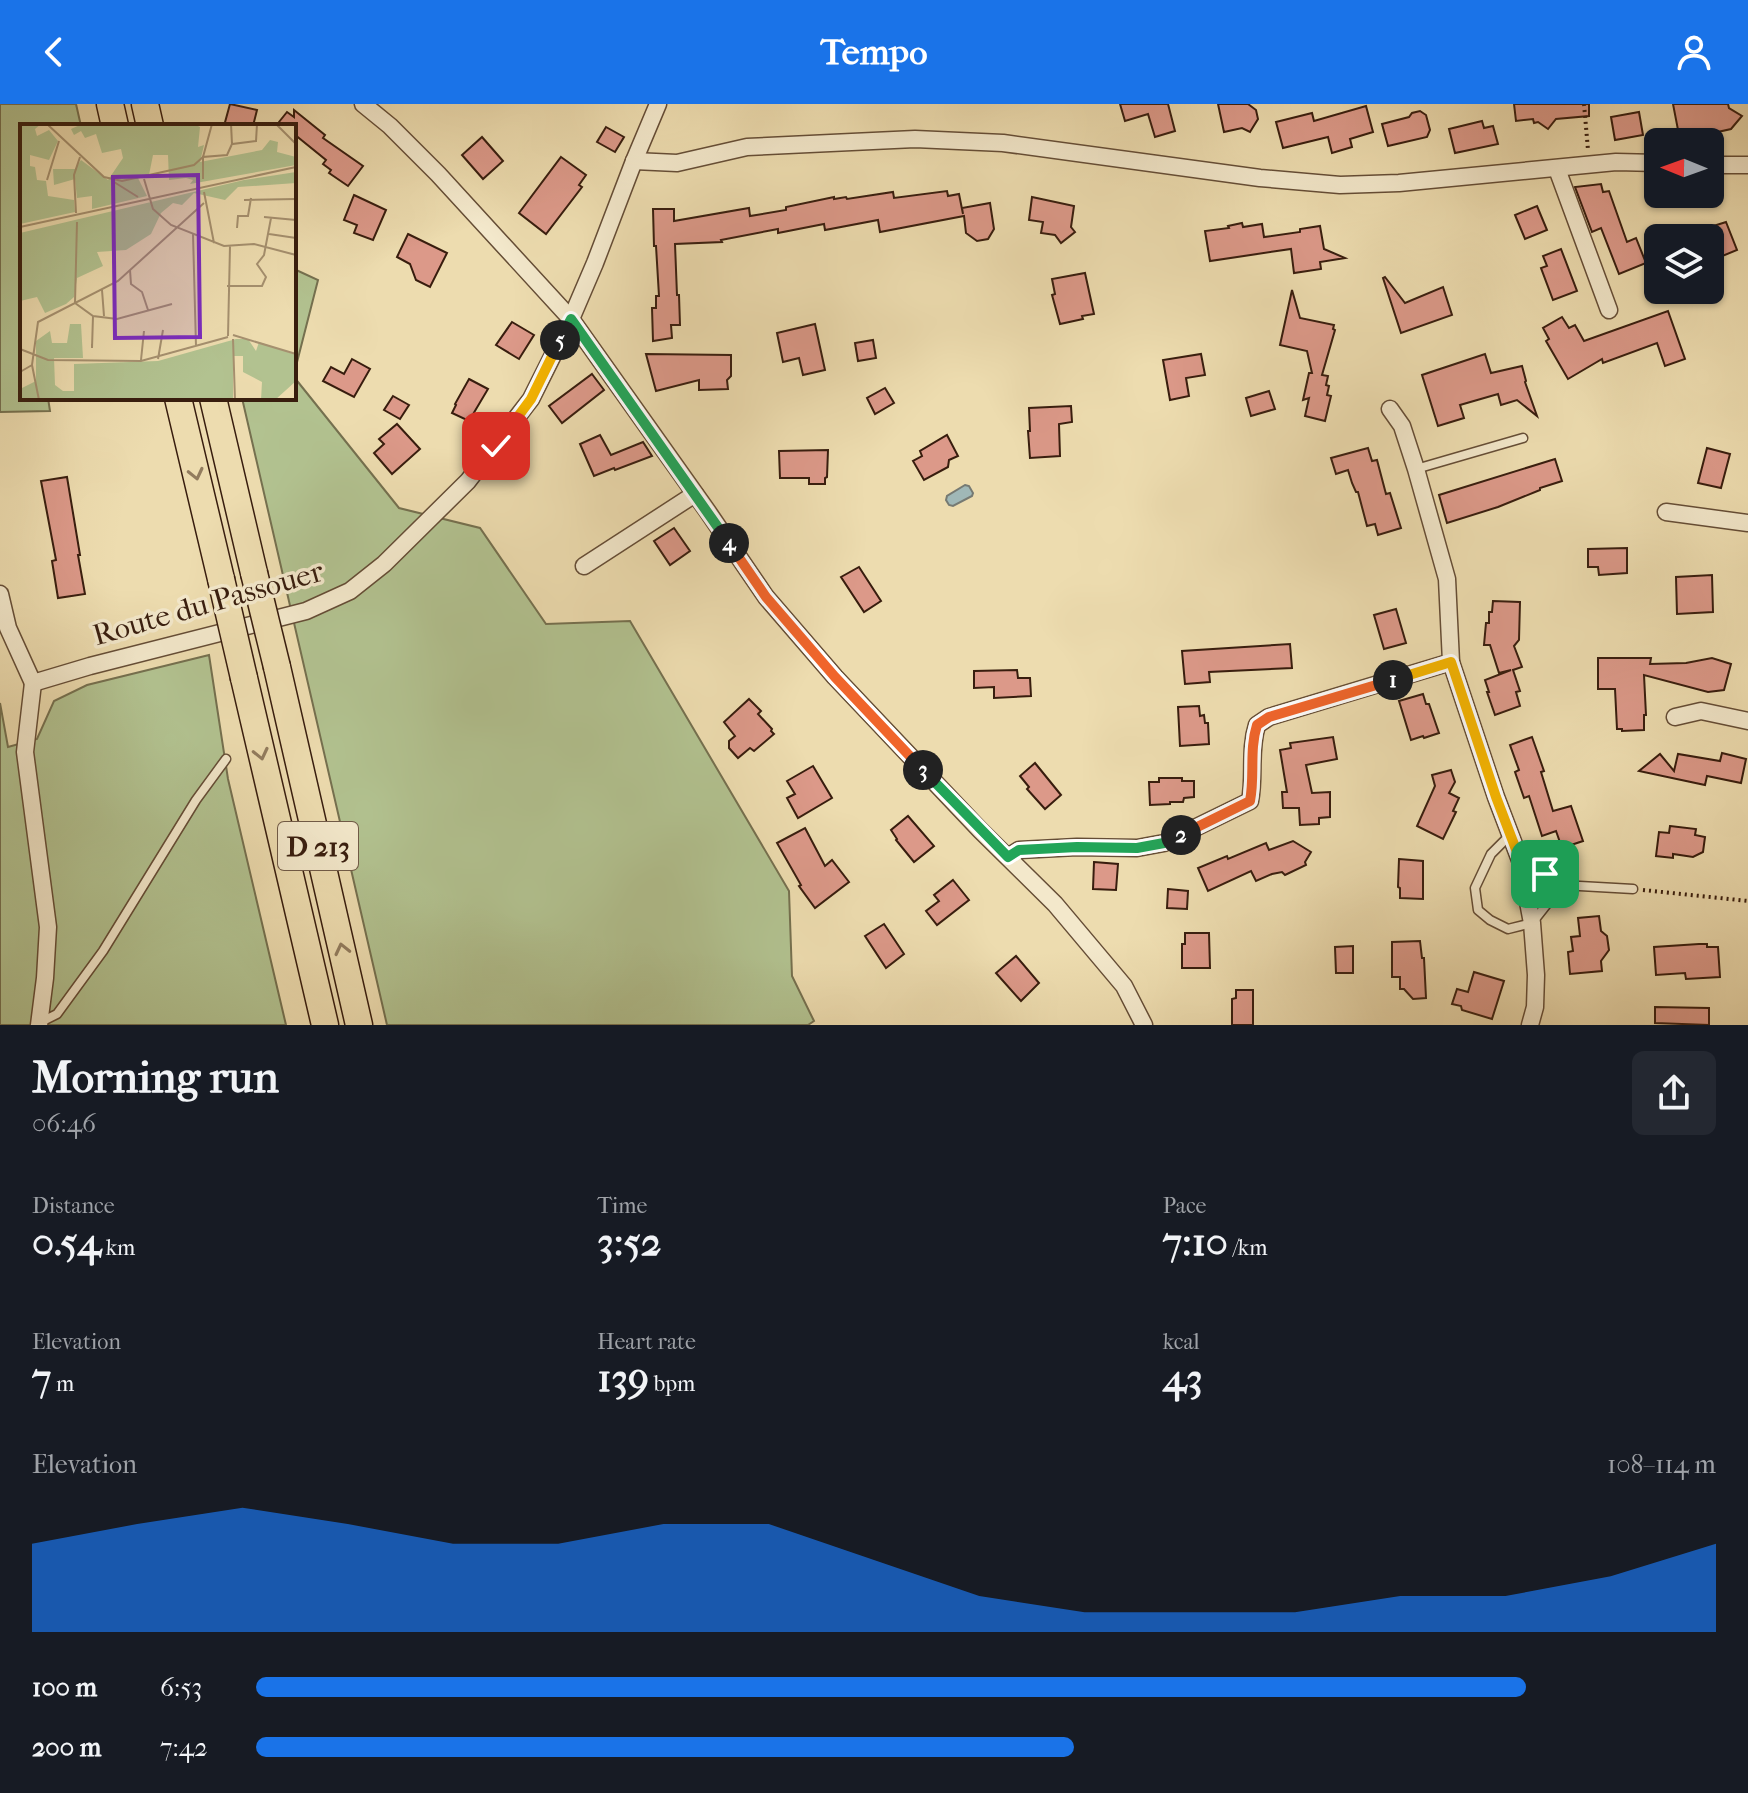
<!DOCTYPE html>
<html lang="en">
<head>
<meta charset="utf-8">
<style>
	body { margin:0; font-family:"IM FELL French Canon",serif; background:#242831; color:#f1f3f6; height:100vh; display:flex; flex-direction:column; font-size:30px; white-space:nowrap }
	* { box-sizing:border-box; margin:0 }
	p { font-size:26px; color:#9ea1a6 }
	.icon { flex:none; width:44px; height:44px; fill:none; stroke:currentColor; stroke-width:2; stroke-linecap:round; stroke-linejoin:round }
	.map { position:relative; height:921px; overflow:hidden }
	.details { display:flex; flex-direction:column; background:#171b24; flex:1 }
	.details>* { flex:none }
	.needle { width:52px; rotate:271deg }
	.fabs { position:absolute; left:1644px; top:24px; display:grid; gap:16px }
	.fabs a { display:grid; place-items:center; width:80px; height:80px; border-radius:12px; background:#171b24; box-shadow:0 2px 6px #0004; font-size:40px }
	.pin { position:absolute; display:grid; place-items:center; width:68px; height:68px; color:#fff; margin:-34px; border-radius:16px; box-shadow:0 4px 12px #0006 }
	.km { position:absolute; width:40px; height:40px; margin:-20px; border-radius:50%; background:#222; color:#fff; font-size:22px; line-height:40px; text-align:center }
	.round { display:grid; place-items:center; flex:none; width:84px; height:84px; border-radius:12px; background:#242831 }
	.head { display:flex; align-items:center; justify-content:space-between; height:136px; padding:0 32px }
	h1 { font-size:44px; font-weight:800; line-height:60px }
	.metrics { display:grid; grid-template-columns:repeat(3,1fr); gap:12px; height:136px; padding:8px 32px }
	.metrics div { display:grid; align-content:center }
	.metrics b { font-size:40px; font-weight:800 }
	.metrics small { font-size:22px; font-weight:400 }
	.metrics p { font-size:22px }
	.chart { height:224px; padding:16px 32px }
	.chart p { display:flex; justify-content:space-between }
	.chart svg { width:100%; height:144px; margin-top:8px; fill:#1a73e8; opacity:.7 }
	ul { padding:0 32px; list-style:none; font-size:26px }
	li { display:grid; grid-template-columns:128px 96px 1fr; align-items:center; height:60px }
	li i { height:20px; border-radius:10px; background:#1a73e8 }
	header { display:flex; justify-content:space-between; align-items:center; height:104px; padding:0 32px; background:#1a73e8; color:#fff; font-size:36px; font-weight:800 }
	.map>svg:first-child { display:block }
</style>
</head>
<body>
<header><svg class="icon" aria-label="back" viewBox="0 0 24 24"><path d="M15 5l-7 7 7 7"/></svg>Tempo<svg class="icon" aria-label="person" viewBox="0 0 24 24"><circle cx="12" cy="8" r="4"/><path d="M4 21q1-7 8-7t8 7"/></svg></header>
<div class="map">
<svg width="1748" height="921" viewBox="0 0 1748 921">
	<rect width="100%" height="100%" fill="#eddcaf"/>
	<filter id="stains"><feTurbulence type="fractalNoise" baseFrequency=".0025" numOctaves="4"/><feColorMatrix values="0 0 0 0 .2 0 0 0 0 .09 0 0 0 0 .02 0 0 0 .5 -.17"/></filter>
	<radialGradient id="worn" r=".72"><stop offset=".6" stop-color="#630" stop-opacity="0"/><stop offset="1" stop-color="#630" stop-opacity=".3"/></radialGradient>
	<g fill="#b2c290" stroke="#75704f" stroke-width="2">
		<path d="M0,0H76L81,22H22V122L19,123L22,139V294H48L50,307L0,308Z"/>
		<path d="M294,165L318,176L294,270Z"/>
		<path d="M294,273L399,404L480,424L546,520L630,517L789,787L792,872L814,917L808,921H387L242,294H294Z"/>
		<path d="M209,551L228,675L286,921H0V599L8,643L37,635L54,597L87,581Z"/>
	</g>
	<path fill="#a0b8b7" stroke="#767a73" stroke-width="2" d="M965,381L969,382L973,389L972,392L953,402L949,401L946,396L947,392Z"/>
	<g fill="#dc9989" stroke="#381d0e" stroke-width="2">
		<path d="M230,0L257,6L253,22H224Z"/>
		<path d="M1120,0H1168L1175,27L1155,33L1148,10L1125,17Z"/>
		<path d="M1218,0H1248L1256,6L1258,15L1250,28L1242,24L1224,28Z"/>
		<path d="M1514,0H1589V12L1556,15L1548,25L1538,18L1534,19L1533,15L1516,17Z"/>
		<path d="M1673,0H1728L1729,4L1742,12L1731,25L1713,29L1712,27L1679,31Z"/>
		<path d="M1366,2L1373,28L1350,35L1352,43L1332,49L1328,33L1283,44L1276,18L1312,9L1314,17Z"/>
		<path d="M294,6L325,31L323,34L363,62L348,82L329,69L331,66L323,60L326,56L294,30V22H284L279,18L287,8L294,13Z"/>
		<path d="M1420,7L1426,11L1430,26L1427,33L1388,42L1382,20L1409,13L1412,9Z"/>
		<path d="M1639,8L1643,31L1615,36L1611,13Z"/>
		<path d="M1482,17L1484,24L1493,22L1498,40L1455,49L1449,25Z"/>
		<path d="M606,23L624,33L615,48L597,38Z"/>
		<path d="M482,33L503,57L483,75L462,51Z"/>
		<path d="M561,53L586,71L579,81L582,83L546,130L519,109Z"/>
		<path d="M1601,80L1603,88L1609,87L1627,138L1636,134L1646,159L1619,170L1601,124L1592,128L1575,83Z"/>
		<path d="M947,87L948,92L959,90L963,110L962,104L990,99L994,125L988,135L977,137L966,129L964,112L880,128L878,116L825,126L824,120L778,129V125L721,136L722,138L675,140L677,191H679L680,221H671L672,234L653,237L652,204H656V192H659L656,142H654L653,105H674V117L749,104L750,112L786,106V103L834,93V95L846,93L847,95L893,88L894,94Z"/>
		<path d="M354,91L386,106L373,136L354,129L357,121L344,116Z"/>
		<path d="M1032,93L1074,102L1071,123L1075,128L1061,139L1055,131L1041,129L1043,118L1029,116Z"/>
		<path d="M1537,102L1547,126L1525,135L1515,111Z"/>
		<path d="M1726,118L1737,146L1715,155L1710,142V134H1707L1704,125Z"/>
		<path d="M1242,119L1243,123L1262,120L1264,133L1300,128V125L1320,122L1324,145L1345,154L1320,158L1321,165L1294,169L1291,145L1210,157L1205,127L1229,124L1228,122Z"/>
		<path d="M408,130L447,149L430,183L416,176L410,160L397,153Z"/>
		<path d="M1561,145L1577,187L1553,196L1541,164L1547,162L1543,152Z"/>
		<path d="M1085,169L1094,210L1082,212L1083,215L1060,220L1052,191L1055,190L1052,175Z"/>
		<path d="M1385,173L1405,199L1443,183L1452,211L1401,229L1383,174Z"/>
		<path d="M1292,186L1300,214L1334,221L1333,225L1335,226L1322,271L1328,272L1326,281L1329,282L1327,291L1331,292L1325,317L1305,312L1309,294L1303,296L1309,269H1312L1307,247L1280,241Z"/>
		<path d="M1668,207L1685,255L1665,262L1657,239L1603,259L1602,255L1568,275L1546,237L1549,235L1543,224L1562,213L1569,224L1575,221L1584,237Z"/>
		<path d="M512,218L534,231L519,255L496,241Z"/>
		<path d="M815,220L825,266L803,271L799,254L783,258L777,229Z"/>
		<path d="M873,236L876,254L858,257L855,239Z"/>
		<path d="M646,250L731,251V272L727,276L728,285L699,286V276L656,287Z"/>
		<path d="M1201,250L1205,271L1186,274L1189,292L1170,296L1163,256Z"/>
		<path d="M1485,250L1491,269L1522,262L1526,277L1525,278L1537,312L1517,296L1501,301L1498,290L1460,301L1464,314L1438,322L1422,271Z"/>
		<path d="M352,255L370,265L354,293L323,277L331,263L344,270Z"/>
		<path d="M592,270L604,286L562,319L549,302Z"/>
		<path d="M469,275L488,285L469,317L452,309L456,301L455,300Z"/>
		<path d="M885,284L894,299L875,310L867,294Z"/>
		<path d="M1269,287L1275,305L1251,312L1246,294Z"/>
		<path d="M393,292L409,301L400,315L384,306Z"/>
		<path d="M1071,302L1072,318L1059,320L1060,352L1030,354L1028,327H1030L1029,304Z"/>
		<path d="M397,320L420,345L392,370L374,349L384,340L379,335Z"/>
		<path d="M600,331L611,351L643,338L652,352L615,366L614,364L594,372L580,340Z"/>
		<path d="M947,331L958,352L949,356L948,363L924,376L913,357L922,352L920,347Z"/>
		<path d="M1368,344L1372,357L1377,356L1386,390L1390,389L1401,424L1378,431L1375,420L1367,422L1358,388H1356L1352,379L1348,366L1336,370L1331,354Z"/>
		<path d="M1707,344L1730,350L1721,384L1698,379Z"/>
		<path d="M828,346L827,373L825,374V380H809V374H780L779,347Z"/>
		<path d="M1555,355L1562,377L1540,384V386L1498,403L1447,419L1439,391Z"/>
		<path d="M67,373L80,451H78L85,490L58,494L52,457L56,456L41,377Z"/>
		<path d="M674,424L690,447L670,461L654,437Z"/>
		<path d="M1627,444V469L1599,471L1598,463H1588V445Z"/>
		<path d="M859,463L881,497L864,508L841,473Z"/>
		<path d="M1712,471L1713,508L1677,510L1676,473Z"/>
		<path d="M1493,497L1520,498L1519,536L1514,542L1522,563L1513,566L1520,587L1516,588L1520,602L1495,611L1487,588H1489L1485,576L1511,566L1499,569L1490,541H1484L1486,519H1489V508H1492Z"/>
		<path d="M1396,505L1406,539L1384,545L1374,511Z"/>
		<path d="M1290,540L1292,564L1209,568L1210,578L1185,580L1182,547Z"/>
		<path d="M1598,554H1651L1650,560L1686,559L1712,554L1731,560L1724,586L1708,588L1644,571L1646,611H1644V626L1622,627V625H1617L1615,585H1598Z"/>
		<path d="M1017,566L1018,574H1030L1031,592L994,594V583L974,584V567Z"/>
		<path d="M1423,590L1426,600H1429L1439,629L1424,634L1423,632L1411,636L1399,597Z"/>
		<path d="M749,595L761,607L758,610L772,625L771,627L774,630L754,647L750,644L738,654L729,644V637L735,632L724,618Z"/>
		<path d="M1199,602L1200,612L1204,611L1205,619H1208L1209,640L1180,642L1178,603Z"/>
		<path d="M1333,633L1337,655L1306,661L1312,689L1330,688V713L1319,714V720L1300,721L1299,704H1283L1282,688H1287L1280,646L1291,644L1290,639Z"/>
		<path d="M1532,633L1544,667L1541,668L1553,707L1571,702L1583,737L1562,744L1556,727L1542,732L1529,692L1524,694L1515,668L1519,666L1510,641Z"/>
		<path d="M1722,649L1746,655L1741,679L1707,672L1705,681L1639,667L1660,650L1674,667L1678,650L1720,657Z"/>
		<path d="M1035,659L1061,691L1045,705L1027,685L1029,683L1020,672Z"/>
		<path d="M813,662L832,694L798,714L787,694L795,690L787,677Z"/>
		<path d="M1451,666L1455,678L1449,689L1459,694L1453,707L1456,708L1443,735L1417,722L1435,682L1432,671Z"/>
		<path d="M1159,674H1182V677H1194V693L1184,694L1183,698H1170V700L1150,701L1149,678H1159Z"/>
		<path d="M908,712L934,742L914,758L896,736L897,735L891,726Z"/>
		<path d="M1670,722L1696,725L1695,731L1705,733L1703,748L1693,753L1673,750V754L1656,752L1659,728L1669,729Z"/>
		<path d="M805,724L825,762L832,756L849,778L815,804L799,782L801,781L777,739Z"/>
		<path d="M1293,737L1311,748L1305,758L1306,761L1285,771L1282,768L1272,770L1256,777L1251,767L1208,787L1198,764L1227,752L1228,755L1266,739L1269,746Z"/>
		<path d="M1399,755L1423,757V795L1400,794V784L1398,783Z"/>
		<path d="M1094,758L1118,760L1116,786L1093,785Z"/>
		<path d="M953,776L969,796L937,821L926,807L939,797L934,791Z"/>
		<path d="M1168,785L1188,787L1187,805L1167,804Z"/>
		<path d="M1599,812L1601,827L1607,832L1609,846L1601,857L1602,867L1570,870L1568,848L1573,847L1571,833L1580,832L1578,814Z"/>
		<path d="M884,820L904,850L886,864L865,832Z"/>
		<path d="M1185,829H1209L1210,864H1182V840H1185Z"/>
		<path d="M1420,837L1422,854H1424L1426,894L1413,895L1404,885H1400V873H1392V838Z"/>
		<path d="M1699,840H1707V843H1718L1720,873L1686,875L1685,869L1656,871L1654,843Z"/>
		<path d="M1353,842V869H1336L1335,843Z"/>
		<path d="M1016,852L1039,879L1021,897L996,869Z"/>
		<path d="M1474,868L1504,877L1492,915L1462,906L1461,902L1452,900L1457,885L1468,888Z"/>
		<path d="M1236,886H1253V921H1232V895L1236,894Z"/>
		<path d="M1655,903L1709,904V921L1655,919Z"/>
	</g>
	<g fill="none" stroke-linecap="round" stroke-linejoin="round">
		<g stroke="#654d36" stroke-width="11">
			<g id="service">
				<path d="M1416,365L1523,334"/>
				<path d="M1510,731L1491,750L1475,784L1478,806L1490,816L1508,825L1532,819L1562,781L1523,757"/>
				<path d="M1562,781L1633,785"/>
				<path d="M41,918L57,910L103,847L196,696L226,655"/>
			</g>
		</g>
		<g stroke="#654d36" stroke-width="19">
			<g id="minor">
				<path d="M363,0L390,22L438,70L571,215L708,408L766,493L835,573L980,726L1055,800L1124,882L1144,921"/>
				<path d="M634,57L677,59L747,43L915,35L1003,39L1260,74L1340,81L1399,79L1616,58L1658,59"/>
				<path d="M1710,61H1748"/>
				<path d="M1557,65L1609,206"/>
				<path d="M1390,305L1402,322L1416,365L1447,475L1451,558L1496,693L1520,756L1532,819L1536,871L1535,903L1530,921"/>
				<path d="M1666,408L1748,419"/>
				<path d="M584,462L695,390"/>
				<path d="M0,490L8,524L33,579"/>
				<path d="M33,579L90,562L306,507L350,487L384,460L468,377L531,295L571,215L595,159L634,57L658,0"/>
				<path d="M33,579L25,648L48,823L45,874L39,921"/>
				<path d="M1675,613L1701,607L1748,617"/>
				<path d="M1008,753L1019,746L1077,743L1137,744L1164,739L1250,697C1255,672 1249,646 1257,621L1269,613L1451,558"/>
			</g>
		</g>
		<g stroke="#381d0e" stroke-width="29">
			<g id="trunk">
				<path d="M110,0L115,22"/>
				<path d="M145,0L150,22"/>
				<path d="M178,294L221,475"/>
				<path d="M213,294L254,469"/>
				<path d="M277,563L359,921"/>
				<path d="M244,574L325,921"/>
			</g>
		</g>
		<g stroke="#381d0e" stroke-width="4" stroke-dasharray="2 4" stroke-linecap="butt">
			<path d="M1584,0L1588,46"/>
			<path d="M1643,786L1748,797"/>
		</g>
		<use href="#service" stroke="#f3e8cb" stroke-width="8"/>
		<use href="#minor" stroke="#f3e8cb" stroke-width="16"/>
		<use href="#trunk" stroke="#eddcaf" stroke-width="26"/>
		<g stroke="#381d0e" stroke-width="29" stroke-linecap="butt">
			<g id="trunk-bridge">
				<path d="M254,469L277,563"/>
				<path d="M221,475L244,574"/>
			</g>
		</g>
		<use href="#trunk-bridge" stroke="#eddcaf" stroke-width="26"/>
	</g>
	<defs><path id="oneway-chevron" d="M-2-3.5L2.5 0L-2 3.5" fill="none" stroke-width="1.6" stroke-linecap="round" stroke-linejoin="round" transform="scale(2)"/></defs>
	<g stroke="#927c5e">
		<use href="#oneway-chevron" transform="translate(196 370) rotate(77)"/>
		<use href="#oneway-chevron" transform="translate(261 650) rotate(77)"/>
		<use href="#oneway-chevron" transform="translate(342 845) rotate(-103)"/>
	</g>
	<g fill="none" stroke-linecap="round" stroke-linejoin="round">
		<g stroke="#fff" stroke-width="16">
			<path id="split-1" d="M1393,576L1451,558L1496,693L1520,756L1545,770"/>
		</g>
		<g stroke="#fff" stroke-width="16">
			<path id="split-2" d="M1181,731L1250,697C1255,672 1249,646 1257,621L1269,613L1393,576"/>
		</g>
		<g stroke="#fff" stroke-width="16">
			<path id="split-3" d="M923,666L1008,753L1019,746L1077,743L1137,744L1164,739L1181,731"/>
		</g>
		<g stroke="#fff" stroke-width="16">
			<path id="split-4" d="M729,439L766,493L835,573L923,666"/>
		</g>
		<g stroke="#fff" stroke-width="16">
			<path id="split-5" d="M560,236L571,215L729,439"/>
		</g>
		<g stroke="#fff" stroke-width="16">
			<path id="split-6" d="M496,342L531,295L560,236"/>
		</g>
		<use href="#split-1" stroke="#f5b400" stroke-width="10"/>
		<use href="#split-2" stroke="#f0652b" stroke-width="10"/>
		<use href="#split-3" stroke="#22a559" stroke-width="10"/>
		<use href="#split-4" stroke="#f0652b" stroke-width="10"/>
		<use href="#split-5" stroke="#22a559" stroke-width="10"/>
		<use href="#split-6" stroke="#f5b400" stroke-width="10"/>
	</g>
	<g text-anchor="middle" stroke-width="7" stroke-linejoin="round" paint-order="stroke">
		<rect fill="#f3e8cb" stroke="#705a47" stroke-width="2" x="278" y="718" width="80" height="48" rx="6"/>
		<g font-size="28" font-weight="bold" fill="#381d0e">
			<text x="318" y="752">D 213</text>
		</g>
		<g font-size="30" fill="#381d0e" stroke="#f3e8cb">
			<text transform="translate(208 499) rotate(-16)" y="10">Route du Passouer</text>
		</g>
	</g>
	<g transform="translate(20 20)">
		<rect width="276" height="276" fill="#eddcaf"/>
		<path d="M0,0H21L15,5L17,12L29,6L38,17L29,36L10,31V42L15,43L17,56L26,57L28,72L54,76L55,88L0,100ZM62,0H174L180,3L178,23L184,21L180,38L242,26L250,16L258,18L257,28L276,33V41L170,60L173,56L166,54L149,56L148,31H133L129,51L118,54L127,72L72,85V72L57,74L55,55L34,61L33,45H55L61,36L88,56L103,34L101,25L82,29L76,10L65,14L61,7L54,11L51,5ZM276,48V59L218,63L205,76L174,69L162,81L153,79L141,89L131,110L106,126L77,128L83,142L57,154L54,173L46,180L25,189L17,173L0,177V109L224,56ZM50,200H61L63,234H34L35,261L43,267H54V240L138,237L216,215H228L236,227L239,218L276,231V257L255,276H241L242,258L223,248V232H213V276H0V265L16,257V217L30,207L32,219H47Z" fill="#b2c290"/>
		<path fill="none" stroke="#a5906f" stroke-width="2" d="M27,0L84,53L102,57L174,41L183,33L192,0M211,0L212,20L236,17L237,0M257,1L276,20M124,55L133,85L151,101L204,122L234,120L276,131M183,55V33L207,31L212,20M27,56L39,17M94,58L118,73M184,68L194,119M224,76L276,75M56,89L54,51L60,33M244,93L276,96M57,98L55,179L73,192L97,195L152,180M0,103L276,43M217,104L218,92H228L231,74M173,110L176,222M249,110L276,114M110,146L111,160L122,168L128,186M207,162H242L246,153L237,140L244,131L251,94M82,166L84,192M213,211L276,230M208,212L210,122M213,215L215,276M72,220V224L73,192M0,225L28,236L121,237L208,213M138,235L143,206M121,236L124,207M12,241L19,276M0,248L12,241L18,198L98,157L184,79"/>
		<path fill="#7b2cbf" fill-opacity="0.15" stroke="#7b2cbf" stroke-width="4" d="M178,51L180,213L95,214L93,53Z"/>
		<rect width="276" height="276" fill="none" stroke="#381d0e" stroke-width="4"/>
	</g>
	<rect width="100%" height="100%" filter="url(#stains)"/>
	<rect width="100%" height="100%" fill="url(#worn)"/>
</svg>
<div class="fabs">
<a><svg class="needle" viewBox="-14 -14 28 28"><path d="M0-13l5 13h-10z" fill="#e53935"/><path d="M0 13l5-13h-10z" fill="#9ea1a6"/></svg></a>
<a><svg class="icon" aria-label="layers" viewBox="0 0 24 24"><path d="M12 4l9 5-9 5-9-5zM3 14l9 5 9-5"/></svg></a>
</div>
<div class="pin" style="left:1545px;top:770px;background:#1e9e55"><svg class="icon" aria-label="arrive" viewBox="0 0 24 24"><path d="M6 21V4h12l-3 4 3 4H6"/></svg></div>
<div class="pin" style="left:496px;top:342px;background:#d93025"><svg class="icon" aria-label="check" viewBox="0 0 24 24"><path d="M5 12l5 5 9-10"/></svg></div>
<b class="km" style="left:1393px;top:576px">1</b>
<b class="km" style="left:1181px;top:731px">2</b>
<b class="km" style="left:923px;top:666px">3</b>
<b class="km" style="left:729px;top:439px">4</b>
<b class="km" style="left:560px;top:236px">5</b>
</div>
<section class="details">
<div class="head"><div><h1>Morning run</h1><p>06:46</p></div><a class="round"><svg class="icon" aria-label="share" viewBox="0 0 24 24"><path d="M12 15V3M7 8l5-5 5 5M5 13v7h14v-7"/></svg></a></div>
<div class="metrics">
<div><p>Distance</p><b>0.54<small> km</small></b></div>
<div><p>Time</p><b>3:52</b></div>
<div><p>Pace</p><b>7:10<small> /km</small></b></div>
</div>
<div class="metrics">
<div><p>Elevation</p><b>7<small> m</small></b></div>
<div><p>Heart rate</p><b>139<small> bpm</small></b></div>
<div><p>kcal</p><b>43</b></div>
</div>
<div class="chart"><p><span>Elevation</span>108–114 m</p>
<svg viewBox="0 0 160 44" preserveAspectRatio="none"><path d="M0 44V17L10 11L20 6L30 11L40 17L50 17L60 11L70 11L80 22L90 33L100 38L110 38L120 38L130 33L140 33L150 27L160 17V44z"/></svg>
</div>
<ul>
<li><b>100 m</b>6:53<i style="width:87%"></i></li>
<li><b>200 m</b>7:42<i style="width:56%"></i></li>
</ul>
</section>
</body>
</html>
